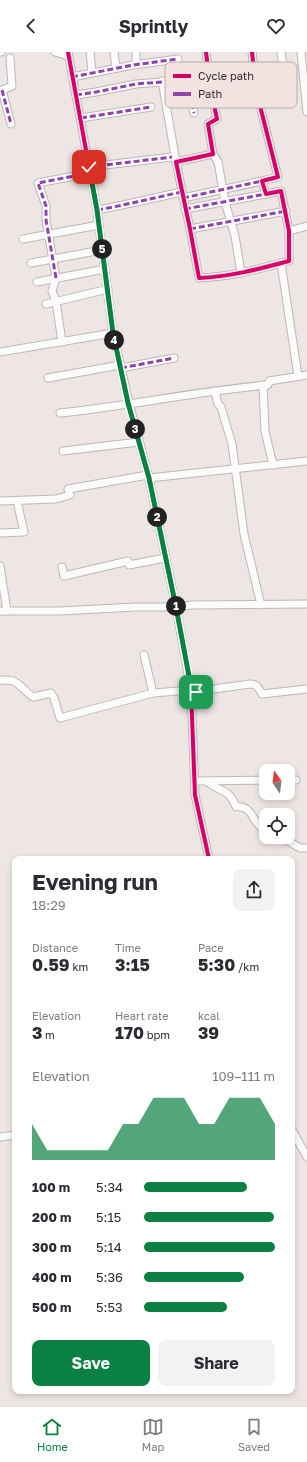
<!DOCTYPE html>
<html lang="en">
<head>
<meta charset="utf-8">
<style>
	body { margin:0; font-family:"Golos Text",sans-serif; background:#f2f2f3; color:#2b2b33; height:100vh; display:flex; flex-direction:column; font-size:15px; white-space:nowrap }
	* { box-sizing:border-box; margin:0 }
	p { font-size:13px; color:#7c7c81 }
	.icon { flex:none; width:22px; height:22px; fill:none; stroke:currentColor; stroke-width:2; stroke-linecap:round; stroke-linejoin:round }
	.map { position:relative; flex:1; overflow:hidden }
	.sheet { position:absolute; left:12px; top:804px; width:283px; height:538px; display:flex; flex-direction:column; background:#fff; border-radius:8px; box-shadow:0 2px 6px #0003 }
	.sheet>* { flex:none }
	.needle { width:26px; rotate:346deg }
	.tools { position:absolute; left:259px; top:712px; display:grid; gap:8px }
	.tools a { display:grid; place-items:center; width:36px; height:36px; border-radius:8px; background:#fff; box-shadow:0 2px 6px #0003; font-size:20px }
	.pin { position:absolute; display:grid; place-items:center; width:34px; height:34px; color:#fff; margin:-17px; border-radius:8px; box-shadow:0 2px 6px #0006 }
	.km { position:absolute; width:20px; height:20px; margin:-10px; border-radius:50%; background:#222; color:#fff; font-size:11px; line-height:20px; text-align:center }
	.round { display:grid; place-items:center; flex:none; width:42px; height:42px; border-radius:8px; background:#f2f2f3 }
	.summary { display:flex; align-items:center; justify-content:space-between; height:68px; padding:0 20px }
	h1 { font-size:22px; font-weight:700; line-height:30px }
	.stats { display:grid; grid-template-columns:repeat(3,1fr); gap:6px; height:68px; padding:4px 20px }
	.stats div { display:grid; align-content:center }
	.stats b { font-size:17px; font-weight:700 }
	.stats small { font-size:11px; font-weight:400 }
	.stats p { font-size:11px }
	.chart { height:112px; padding:8px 20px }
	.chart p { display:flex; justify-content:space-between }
	.chart svg { width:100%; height:72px; margin-top:4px; fill:#0b8043; opacity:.7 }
	.button { display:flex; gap:8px; margin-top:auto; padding:8px 20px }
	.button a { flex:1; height:46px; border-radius:8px; background:#0b8043; color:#fff; font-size:16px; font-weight:700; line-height:46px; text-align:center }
	.button a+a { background:#f2f2f3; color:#2b2b33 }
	ul { padding:0 20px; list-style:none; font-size:13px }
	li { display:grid; grid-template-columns:64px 48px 1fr; align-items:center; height:30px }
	li i { height:10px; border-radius:5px; background:#0b8043 }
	header { display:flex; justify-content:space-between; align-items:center; height:52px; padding:0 20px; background:#fff; font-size:18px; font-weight:700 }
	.dock { display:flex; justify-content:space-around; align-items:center; height:56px; border-top:1px solid #e1e1e2; background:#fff; font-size:11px; color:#7c7c81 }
	.dock a { display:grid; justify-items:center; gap:2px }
	.dock .selected { color:#0b8043 }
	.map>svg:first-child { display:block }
</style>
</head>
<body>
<header><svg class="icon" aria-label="back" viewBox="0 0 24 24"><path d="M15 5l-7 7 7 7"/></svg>Sprintly<svg class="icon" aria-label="heart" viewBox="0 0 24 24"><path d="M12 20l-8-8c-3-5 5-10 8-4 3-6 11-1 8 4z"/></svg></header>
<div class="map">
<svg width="307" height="1354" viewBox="0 0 307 1354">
	<rect width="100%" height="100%" fill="#eee6e4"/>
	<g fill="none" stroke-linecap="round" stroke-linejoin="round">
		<g stroke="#bdb7b6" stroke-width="9">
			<g id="street">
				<path d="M0,0H1"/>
				<path d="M55,0L68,4"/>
				<path d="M68,0L97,158L113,281L129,351L149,426L176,555L191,638L195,743L209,807"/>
				<path d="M90,0L92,20"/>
				<path d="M114,0L116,16"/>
				<path d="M206,0L210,34L217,67L208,72L213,102L176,110L190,177L199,226C229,225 259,217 289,209V179L281,139L266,142L262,129L278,125L256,38L252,0"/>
				<path d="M281,0L283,14"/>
				<path d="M301,0L307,60"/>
				<path d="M136,12V0"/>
				<path d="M72,25L133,13L178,7"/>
				<path d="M162,29L176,110"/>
				<path d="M2,38L11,72"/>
				<path d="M0,39L12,34L10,6"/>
				<path d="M76,43L96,40L136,32L186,28L194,61"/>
				<path d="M81,66L151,55"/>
				<path d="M213,102L218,110L225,150L235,184L241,221"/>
				<path d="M89,115L172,105"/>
				<path d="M183,146L262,129"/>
				<path d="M185,157L266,142"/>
				<path d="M97,158C126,153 153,146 182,140"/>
				<path d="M190,177L286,159"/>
				<path d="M289,179L307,174"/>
				<path d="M23,187L99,173"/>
				<path d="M31,211L102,198"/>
				<path d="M281,211L298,324"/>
				<path d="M37,230L105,217"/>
				<path d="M46,252L108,237"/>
				<path d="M62,290L56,249L52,239L56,226L46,168V154L38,131L90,121"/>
				<path d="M0,300L113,281"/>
				<path d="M121,316L174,306"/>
				<path d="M48,326L120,313"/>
				<path d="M263,333L265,379L273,413"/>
				<path d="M215,339L218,352L221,355L232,392L244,482L261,553"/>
				<path d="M60,361C129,354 198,339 268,333L269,329L307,323"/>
				<path d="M63,399L139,390"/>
				<path d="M149,426L307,409"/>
				<path d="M0,449L56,447L70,443L68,437L148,423"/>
				<path d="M0,481L24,480L17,449"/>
				<path d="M0,514L7,559"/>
				<path d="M62,515L64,524L128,509L129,513L165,506"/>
				<path d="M0,559H60L136,555H176L192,553L307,552"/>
				<path d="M144,603L153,641"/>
				<path d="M0,628C4,628 9,628 13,629C18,630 27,641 33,645L51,641L54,646L60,666L153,641L191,638"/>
				<path d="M192,640L250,632C258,632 258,636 262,642L307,637"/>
				<path d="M288,728H296"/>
				<path d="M195,729L266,728"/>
				<path d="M206,729C221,741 229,736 236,755C254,753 252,773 266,779"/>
				<path d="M281,785L300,796H307"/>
				<path d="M292,1078L307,1105"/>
				<path d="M0,1085L15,1083"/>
			</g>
		</g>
		<use href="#street" stroke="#fcfbfb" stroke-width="7"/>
		<g stroke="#8e44ad" stroke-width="3" stroke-dasharray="6 3" stroke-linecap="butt">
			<path d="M72,25L133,13L178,7"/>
			<path d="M2,38L11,72"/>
			<path d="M76,43L96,40L136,32L186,28L194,61"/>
			<path d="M81,66L151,55"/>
			<path d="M89,115L172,105"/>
			<path d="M183,146L262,129"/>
			<path d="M185,157L266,142"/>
			<path d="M97,158C126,153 153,146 182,140"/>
			<path d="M190,177L286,159"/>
			<path d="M56,226L46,168V154L38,131L90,121"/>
			<path d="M121,316L174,306"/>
		</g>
		<g stroke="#f2e2e0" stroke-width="6">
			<g id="cycleway">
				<path d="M68,0L97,158L113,281L129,351L149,426L176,555L191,638L195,743L209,807"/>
				<path d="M206,0L210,34L217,67L208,72L213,102L176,110L190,177L199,226C229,225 259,217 289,209V179L281,139L266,142L262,129L278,125L256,38L252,0"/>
			</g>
		</g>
		<use href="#cycleway" stroke="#d6006c" stroke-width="4"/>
	</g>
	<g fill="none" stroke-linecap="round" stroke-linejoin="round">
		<g stroke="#fff" stroke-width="8">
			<path id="route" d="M89,115L97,158L113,281L128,351L149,426L176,555L192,640H196"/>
		</g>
		<use href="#route" stroke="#0b8043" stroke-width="5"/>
	</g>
	<rect x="165" y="10" width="132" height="46" rx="6" fill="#f2e2e0" stroke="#b9acaa" stroke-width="1"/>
	<rect x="173" y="22" width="18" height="4" fill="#d6006c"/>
	<rect x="173" y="40" width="18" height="4" fill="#8e44ad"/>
	<g font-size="11" fill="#332d2c">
		<text x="198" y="28">Cycle path</text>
		<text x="198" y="46">Path</text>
	</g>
</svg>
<div class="tools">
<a><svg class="needle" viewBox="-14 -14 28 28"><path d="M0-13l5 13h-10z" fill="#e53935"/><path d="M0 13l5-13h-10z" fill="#7c7c81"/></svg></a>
<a><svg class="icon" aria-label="locate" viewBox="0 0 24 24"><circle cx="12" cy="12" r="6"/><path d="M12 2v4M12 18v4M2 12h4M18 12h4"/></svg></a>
</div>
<div class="pin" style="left:196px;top:640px;background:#1e9e55"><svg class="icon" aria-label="arrive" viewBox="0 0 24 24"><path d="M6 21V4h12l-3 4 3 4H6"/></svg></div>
<div class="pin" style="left:89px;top:115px;background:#d93025"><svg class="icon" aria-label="check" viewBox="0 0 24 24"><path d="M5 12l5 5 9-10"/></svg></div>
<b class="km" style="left:176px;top:554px">1</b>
<b class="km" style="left:157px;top:465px">2</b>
<b class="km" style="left:135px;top:377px">3</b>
<b class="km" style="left:114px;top:288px">4</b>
<b class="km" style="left:102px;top:197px">5</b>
<section class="sheet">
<div class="summary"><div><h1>Evening run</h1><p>18:29</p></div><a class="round"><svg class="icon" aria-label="share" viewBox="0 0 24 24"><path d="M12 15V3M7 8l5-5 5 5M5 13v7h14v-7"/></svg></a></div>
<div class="stats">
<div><p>Distance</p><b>0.59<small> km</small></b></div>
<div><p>Time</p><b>3:15</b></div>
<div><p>Pace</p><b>5:30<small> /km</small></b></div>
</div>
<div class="stats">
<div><p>Elevation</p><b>3<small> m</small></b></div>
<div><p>Heart rate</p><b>170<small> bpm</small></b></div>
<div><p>kcal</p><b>39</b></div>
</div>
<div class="chart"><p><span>Elevation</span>109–111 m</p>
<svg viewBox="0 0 160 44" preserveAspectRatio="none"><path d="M0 44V22L10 38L20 38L30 38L40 38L50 38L60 22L70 22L80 6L90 6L100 6L110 22L120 22L130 6L140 6L150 6L160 22V44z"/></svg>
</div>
<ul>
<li><b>100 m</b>5:34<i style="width:79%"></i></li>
<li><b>200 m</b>5:15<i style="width:99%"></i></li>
<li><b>300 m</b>5:14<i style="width:100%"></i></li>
<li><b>400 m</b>5:36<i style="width:76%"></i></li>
<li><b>500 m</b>5:53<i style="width:63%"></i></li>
</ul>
<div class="button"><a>Save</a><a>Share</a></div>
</section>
</div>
<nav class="dock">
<a class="selected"><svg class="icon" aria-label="home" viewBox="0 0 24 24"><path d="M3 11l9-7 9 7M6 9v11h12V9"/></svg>Home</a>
<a><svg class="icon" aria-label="map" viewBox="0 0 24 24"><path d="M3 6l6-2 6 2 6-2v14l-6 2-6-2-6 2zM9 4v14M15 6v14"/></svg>Map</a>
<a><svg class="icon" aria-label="saved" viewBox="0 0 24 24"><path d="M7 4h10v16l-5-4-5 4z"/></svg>Saved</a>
</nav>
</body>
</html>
